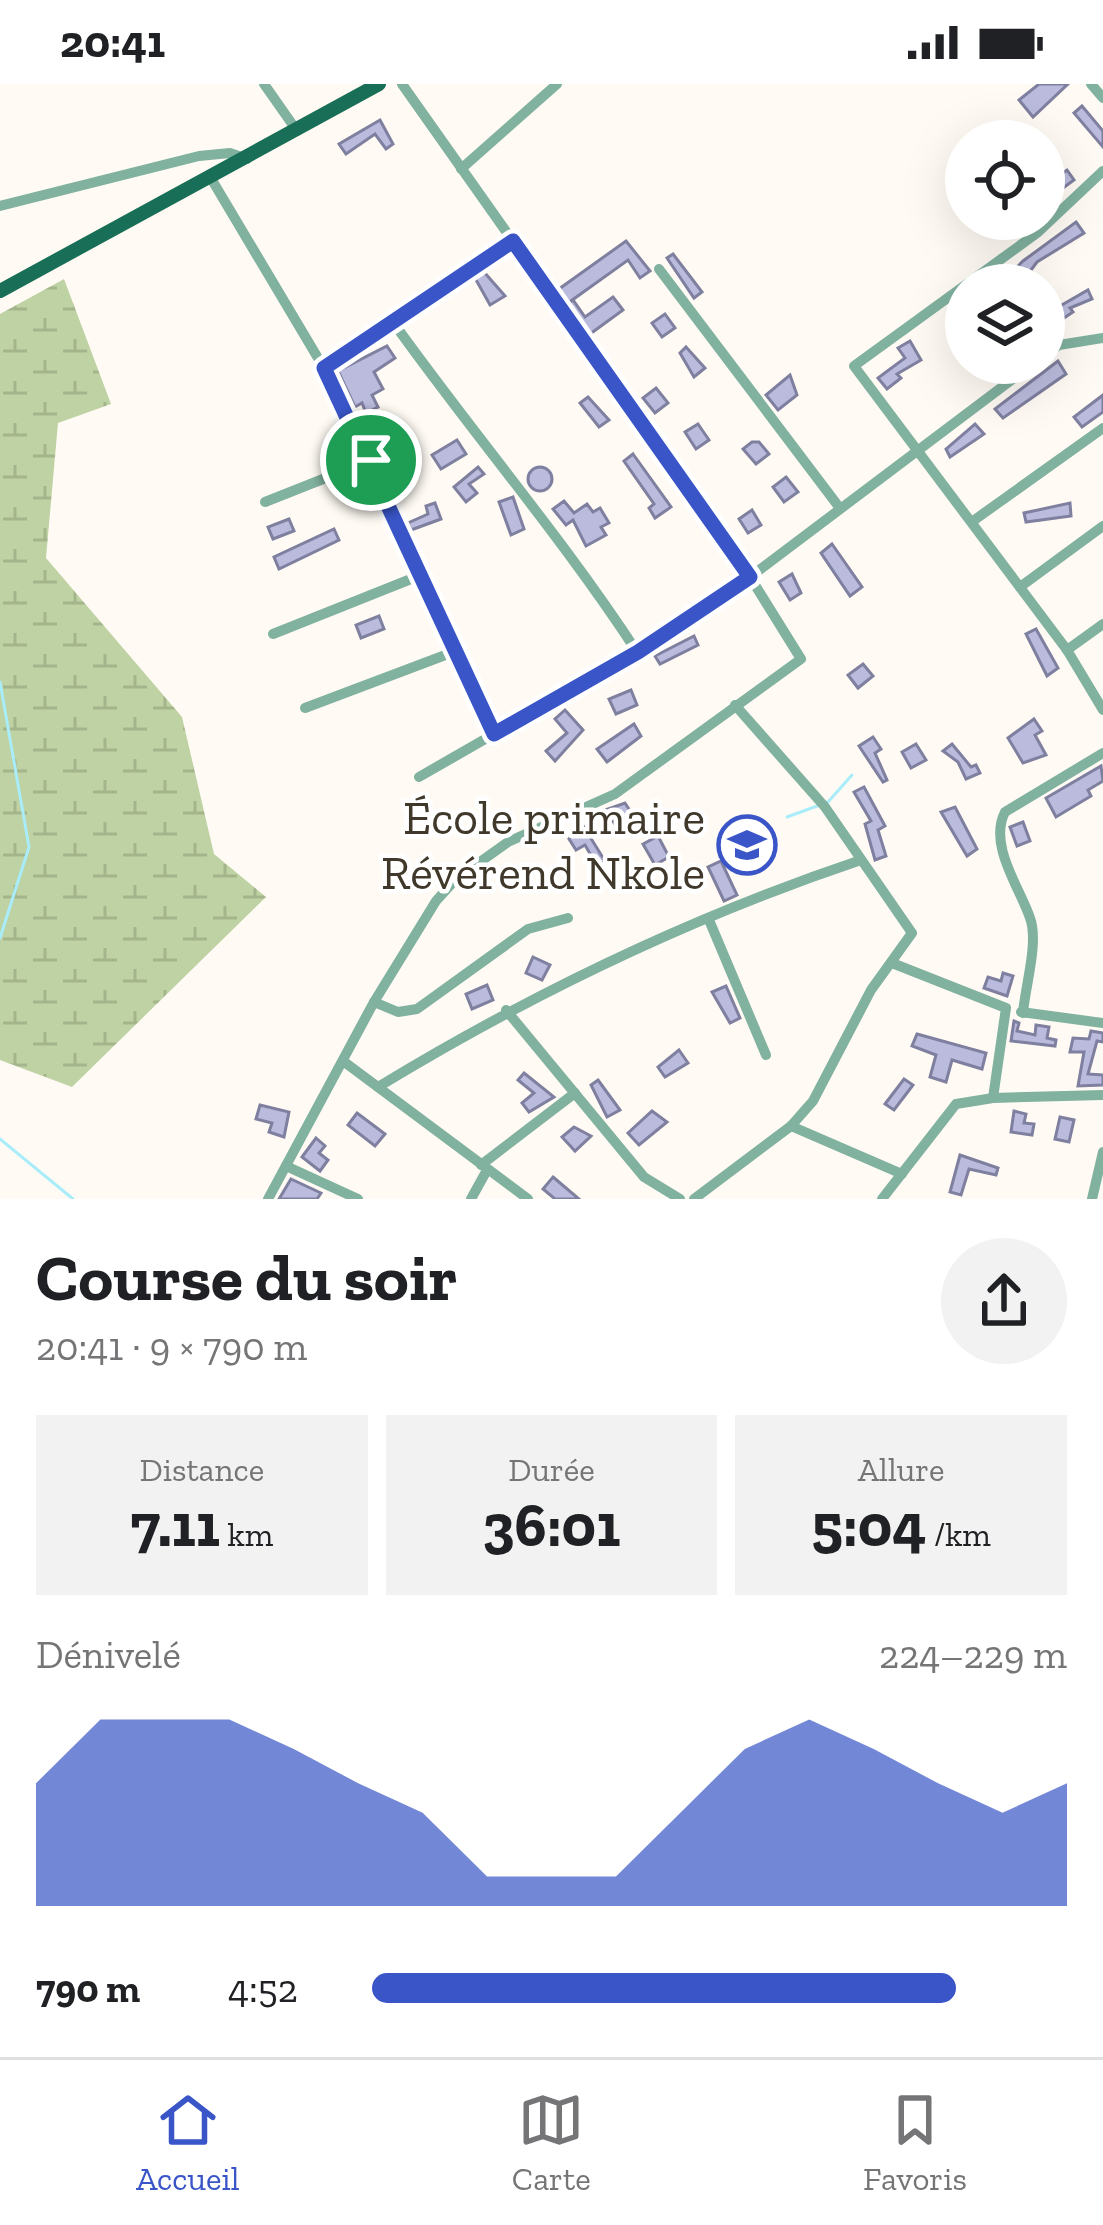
<!DOCTYPE html>
<html lang="fr">
<head>
<meta charset="utf-8">
<style>
	body { margin:0; font-family:"Zilla Slab",serif; background:#f2f2f2; color:#202124; height:100vh; display:flex; flex-direction:column; font-size:45px; white-space:nowrap }
	* { box-sizing:border-box; margin:0 }
	p { font-size:39px; color:#757577 }
	.icon { flex:none; width:66px; height:66px; fill:none; stroke:currentColor; stroke-width:2; stroke-linecap:round; stroke-linejoin:round }
	.map { position:relative; height:1115px; overflow:hidden }
	.sheet { display:flex; flex-direction:column; background:#fff; flex:1 }
	.sheet>* { flex:none }
	.tools { position:absolute; left:945px; top:36px; display:grid; gap:24px }
	.tools a { display:grid; place-items:center; width:120px; height:120px; border-radius:50%; background:#fff; box-shadow:0 12px 48px #0002; font-size:60px }
	.pin { position:absolute; display:grid; place-items:center; width:102px; height:102px; color:#fff; margin:-51px; border:6px solid #fff; border-radius:50%; box-shadow:0 3px 12px #0007 }
	.round { display:grid; place-items:center; flex:none; width:126px; height:126px; border-radius:63px; background:#f2f2f2 }
	.overview { display:flex; align-items:center; justify-content:space-between; height:204px; padding:0 36px }
	h1 { font-size:66px; font-weight:700; line-height:90px }
	.metrics { display:grid; grid-template-columns:repeat(3,1fr); gap:18px; height:204px; padding:12px 36px }
	.metrics div { display:grid; align-content:center; border-radius:0px; background:#f2f2f2; text-align:center }
	.metrics b { font-size:60px; font-weight:700 }
	.metrics small { font-size:33px; font-weight:400 }
	.metrics p { font-size:33px }
	.chart { height:336px; padding:24px 36px }
	.chart p { display:flex; justify-content:space-between }
	.chart svg { width:100%; height:216px; margin-top:12px; fill:#3955c7; opacity:.7 }
	ul { padding:0 36px; list-style:none; font-size:39px }
	li { display:grid; grid-template-columns:192px 144px 1fr; align-items:center; height:90px }
	li i { height:30px; border-radius:15px; background:#3955c7 }
	.status { display:flex; justify-content:space-between; align-items:center; height:84px; padding:0 60px; background:#fff; direction:ltr }
	.status svg { height:33px; fill:currentColor }
	.tabs { display:flex; justify-content:space-around; align-items:center; height:168px; border-top:3px solid #e0e0e0; background:#fff; font-size:33px; color:#757577 }
	.tabs a { display:grid; justify-items:center; gap:6px }
	.tabs .current { color:#3955c7 }
	.map>svg:first-child { display:block }
</style>
</head>
<body>
<div class="status"><b>20:41</b><svg viewBox="0 0 49 12"><path d="M0 12V9h3v3zM5 12V6h3v6zM10 12V3h3v9zM15 12V0h3v12zM26 1h20v11H26zM47 4h2v5h-2z"/></svg></div>
<div class="map">
<svg width="1103" height="1115" viewBox="0 0 1103 1115">
	<defs>
		<pattern id="wetland-marsh" width="20" height="14" patternUnits="userSpaceOnUse" patternTransform="scale(3)"><rect width="20" height="14" fill="#bed2a3"/><path d="M1 5h8M5 5V1M11 12h8M15 12V8" fill="none" stroke="#a4b58c"/></pattern>
	</defs>
	<rect width="100%" height="100%" fill="#fffbf4"/>
	<path fill="url(#wetland-marsh)" d="M64,195L111,320L58,339L46,474L182,633L214,770L266,813L72,1003L0,976V230Z"/>
	<g fill="none" stroke-linecap="round" stroke-linejoin="round">
		<g stroke="#a9ecfa" stroke-width="3">
			<path d="M0,598L29,763L0,854"/>
			<path d="M787,733L828,718L852,691"/>
			<path d="M0,1055L73,1115"/>
		</g>
	</g>
	<g fill="#bbbbde" stroke="#7f7f9f" stroke-width="3">
		<path d="M1039,0H1068L1033,33L1019,16Z"/>
		<path d="M1082,22L1103,47V63L1074,29Z"/>
		<path d="M380,36L393,60L386,65L375,50L346,70L339,60Z"/>
		<path d="M1067,86L1074,96L1044,118V103Z"/>
		<path d="M1076,138L1084,149L1037,178L1028,190L1034,197L1008,201L1004,196L1023,177Z"/>
		<path d="M626,157L650,187L640,194L628,176L568,219L559,205Z"/>
		<path d="M673,170L702,208L694,214L667,174Z"/>
		<path d="M484,188L505,212L490,221L475,194Z"/>
		<path d="M1088,206L1092,215L1070,224L1073,228L1064,234L1055,230L1053,226Z"/>
		<path d="M613,213L623,226L590,250L569,219L573,216L585,233Z"/>
		<path d="M665,230L675,244L662,253L652,239Z"/>
		<path d="M910,257L921,276L897,290L901,294L887,305L878,294L905,274L898,264Z"/>
		<path d="M387,262L395,274L374,288L383,305L372,311L378,323L366,329L362,319L355,323L338,287Z"/>
		<path d="M686,263L705,284L694,293L680,269Z"/>
		<path d="M1058,277L1066,290L1003,334L995,325Z"/>
		<path d="M790,291L797,311L778,326L766,311Z"/>
		<path d="M656,304L668,319L655,329L643,314Z"/>
		<path d="M1103,311V328L1082,343L1074,333Z"/>
		<path d="M588,313L609,336L599,343L580,319Z"/>
		<path d="M698,340L709,356L696,365L685,348Z"/>
		<path d="M975,340L984,350L950,373L946,365Z"/>
		<path d="M457,356L466,370L441,385L432,371Z"/>
		<path d="M752,358H759L769,370L756,380L743,365Z"/>
		<path d="M633,370L671,423L655,434L649,424L654,420L624,377Z"/>
		<path d="M478,383L484,390L469,400L477,409L466,418L454,403Z"/>
		<circle cx="540" cy="395" r="12"/>
		<path d="M786,393L798,408L784,418L773,403Z"/>
		<path d="M513,413L524,445L511,451L499,418Z"/>
		<path d="M564,417L574,429L587,420L593,428L600,424L609,439L601,443L606,451L586,462L573,436L566,441L553,425Z"/>
		<path d="M435,419L441,435L411,446L408,439L428,430L426,422Z"/>
		<path d="M1070,419L1071,432L1026,438L1024,429Z"/>
		<path d="M752,426L761,441L748,449L739,435Z"/>
		<path d="M289,435L294,447L273,455L268,443Z"/>
		<path d="M334,445L339,456L279,485L274,473Z"/>
		<path d="M832,460L862,503L850,512L821,469Z"/>
		<path d="M792,490L801,509L790,516L779,498Z"/>
		<path d="M379,532L384,545L361,554L356,541Z"/>
		<path d="M1036,545L1058,584L1047,592L1026,550Z"/>
		<path d="M694,552L698,561L660,580L655,572Z"/>
		<path d="M863,580L873,592L858,604L848,591Z"/>
		<path d="M631,606L637,621L616,630L609,615Z"/>
		<path d="M565,626L583,646L555,677L546,667L567,649L555,635Z"/>
		<path d="M1034,635L1042,647L1035,651L1046,671L1023,679L1008,654Z"/>
		<path d="M634,640L641,652L607,678L597,665Z"/>
		<path d="M873,653L881,665L875,669L887,696L883,698L859,662Z"/>
		<path d="M916,660L926,676L911,684L902,668Z"/>
		<path d="M952,660L971,683L976,681L980,689L966,695L958,678L943,667Z"/>
		<path d="M1101,682L1103,697L1088,706L1091,712L1056,733L1046,714Z"/>
		<path d="M864,703L885,742L878,746L886,772L875,776L865,740L871,737L854,708Z"/>
		<path d="M625,719L639,741L622,750L605,726Z"/>
		<path d="M955,723L977,765L967,772L941,728Z"/>
		<path d="M1023,738L1030,757L1017,762L1010,743Z"/>
		<path d="M582,740L605,777L597,782L585,761L576,766L569,755Z"/>
		<path d="M658,752L669,773L655,781L643,760Z"/>
		<path d="M721,777L737,811L724,817L708,783Z"/>
		<path d="M533,873L550,881L542,896L526,889Z"/>
		<path d="M1003,889L1013,892L1007,912L984,904L988,893L1001,897Z"/>
		<path d="M487,901L493,916L472,925L466,910Z"/>
		<path d="M726,902L740,934L730,939L712,908Z"/>
		<path d="M1014,937L1019,939L1017,947L1035,951L1036,941L1049,943L1047,954L1056,956L1055,962L1011,957Z"/>
		<path d="M1091,947L1103,949V958L1097,957L1088,990L1103,991V1001L1078,1002L1084,968H1070L1073,954L1089,955Z"/>
		<path d="M917,950L986,969L982,985L952,976L946,998L930,993L936,971L912,962Z"/>
		<path d="M679,966L688,979L665,993L658,983Z"/>
		<path d="M524,989L554,1013L529,1028L522,1019L534,1009L518,996Z"/>
		<path d="M904,995L913,1001L894,1026L885,1020Z"/>
		<path d="M598,996L620,1026L607,1033L591,1001Z"/>
		<path d="M260,1021L289,1028L284,1053L269,1048L272,1039L256,1035Z"/>
		<path d="M652,1027L667,1038L639,1061L628,1049Z"/>
		<path d="M1014,1027L1026,1030L1024,1039L1034,1040L1032,1051L1011,1048Z"/>
		<path d="M357,1029L385,1050L375,1062L348,1041Z"/>
		<path d="M1060,1033L1074,1036L1069,1058L1055,1055Z"/>
		<path d="M574,1043L591,1052L575,1067L562,1053Z"/>
		<path d="M316,1054L325,1062L319,1069L328,1076L320,1087L302,1073Z"/>
		<path d="M960,1071L998,1084L996,1091L969,1085L961,1111L950,1108Z"/>
		<path d="M553,1093L579,1115H555L543,1105Z"/>
		<path d="M291,1095L321,1109L317,1115H279Z"/>
	</g>
	<g fill="none" stroke-linecap="round" stroke-linejoin="round">
		<g stroke="#81b19f" stroke-width="10">
			<path d="M264,0L297,47"/>
			<path d="M1091,0L1103,14"/>
			<path d="M461,85L557,0"/>
			<path d="M1103,87L1037,149L854,282L1067,566L1103,626"/>
			<path d="M212,96L334,301L494,650"/>
			<path d="M0,122L199,72L230,69L247,75"/>
			<path d="M659,185L839,423"/>
			<path d="M393,238C473,350 562,453 637,568"/>
			<path d="M1044,272L1059,261L1103,254"/>
			<path d="M324,284L513,157"/>
			<path d="M265,418L371,376"/>
			<path d="M973,437L1103,344"/>
			<path d="M1020,503L1103,442"/>
			<path d="M273,550L421,491"/>
			<path d="M1067,566L1103,540"/>
			<path d="M305,624L456,567"/>
			<path d="M419,693L637,568L750,493L1034,279"/>
			<path d="M709,836L766,971"/>
			<path d="M892,879L1006,924L993,1014"/>
			<path d="M374,918L398,928L417,925L528,845L568,834"/>
			<path d="M506,926L644,1093L680,1115"/>
			<path d="M1021,928L1103,939"/>
			<path d="M1023,929C1025,903 1039,858 1030,834C1020,804 988,761 1005,728L1103,669"/>
			<path d="M343,977L528,1115"/>
			<path d="M378,1003C531,910 691,833 861,776"/>
			<path d="M791,1042L902,1090"/>
			<path d="M481,1081L575,1009"/>
			<path d="M286,1082L358,1115"/>
			<path d="M268,1115L374,918L436,817L456,795L508,758L615,710L801,575L750,493L402,0"/>
			<path d="M471,1115L487,1086"/>
			<path d="M694,1115L791,1042L813,1017L871,906L912,849L825,723L735,621"/>
			<path d="M882,1115L956,1020L993,1014L1103,1011"/>
			<path d="M1092,1115L1103,1068"/>
		</g>
		<path stroke="#186e56" stroke-width="14" d="M0,207L379,0"/>
	</g>
	<g fill="none" stroke-linecap="round" stroke-linejoin="round">
		<g stroke="#fff" stroke-width="24">
			<path id="route" d="M513,157L750,493L638,568L494,650L324,284Z"/>
		</g>
		<use href="#route" stroke="#3955c7" stroke-width="15"/>
	</g>
	<defs>
		<g id="school-ring" transform="scale(3)"><circle r="9.5" fill="#fff" stroke="#3955c7" stroke-width="1.5"/><path d="M0-5L7-2L0 1L-7-2ZM-4 1L0 2.5L4 1V4Q0 6-4 4Z" fill="#3955c7"/></g>
	</defs>
	<g fill-rule="evenodd">
		<use href="#school-ring" x="747" y="761"/>
	</g>
	<g text-anchor="middle" stroke-width="9" stroke-linejoin="round" paint-order="stroke">
		<g font-size="48" fill="#40392b" stroke="#fff" text-anchor="end">
			<text x="705" y="750">École primaire<tspan x="705" dy="55">Révérend Nkole</tspan></text>
		</g>
	</g>
</svg>
<div class="tools">
<a><svg class="icon" aria-label="locate" viewBox="0 0 24 24"><circle cx="12" cy="12" r="6"/><path d="M12 2v4M12 18v4M2 12h4M18 12h4"/></svg></a>
<a><svg class="icon" aria-label="layers" viewBox="0 0 24 24"><path d="M12 4l9 5-9 5-9-5zM3 14l9 5 9-5"/></svg></a>
</div>
<div class="pin" style="left:371px;top:376px;background:#1e9e55"><svg class="icon" aria-label="arrive" viewBox="0 0 24 24"><path d="M6 21V4h12l-3 4 3 4H6"/></svg></div>
</div>
<section class="sheet">
<div class="overview"><div><h1>Course du soir</h1><p>20:41 · 9 × 790 m</p></div><a class="round"><svg class="icon" aria-label="share" viewBox="0 0 24 24"><path d="M12 15V3M7 8l5-5 5 5M5 13v7h14v-7"/></svg></a></div>
<div class="metrics">
<div><p>Distance</p><b>7.11<small> km</small></b></div>
<div><p>Durée</p><b>36:01</b></div>
<div><p>Allure</p><b>5:04<small> /km</small></b></div>
</div>
<div class="chart"><p><span>Dénivelé</span>224–229 m</p>
<svg viewBox="0 0 160 44" preserveAspectRatio="none"><path d="M0 44V19L10 6L20 6L30 6L40 12L50 19L60 25L70 38L80 38L90 38L100 25L110 12L120 6L130 12L140 19L150 25L160 19V44z"/></svg>
</div>
<ul>
<li><b>790 m</b>4:52<i style="width:84%"></i></li>
</ul>
</section>
<nav class="tabs">
<a class="current"><svg class="icon" aria-label="home" viewBox="0 0 24 24"><path d="M3 11l9-7 9 7M6 9v11h12V9"/></svg>Accueil</a>
<a><svg class="icon" aria-label="map" viewBox="0 0 24 24"><path d="M3 6l6-2 6 2 6-2v14l-6 2-6-2-6 2zM9 4v14M15 6v14"/></svg>Carte</a>
<a><svg class="icon" aria-label="saved" viewBox="0 0 24 24"><path d="M7 4h10v16l-5-4-5 4z"/></svg>Favoris</a>
</nav>
</body>
</html>
